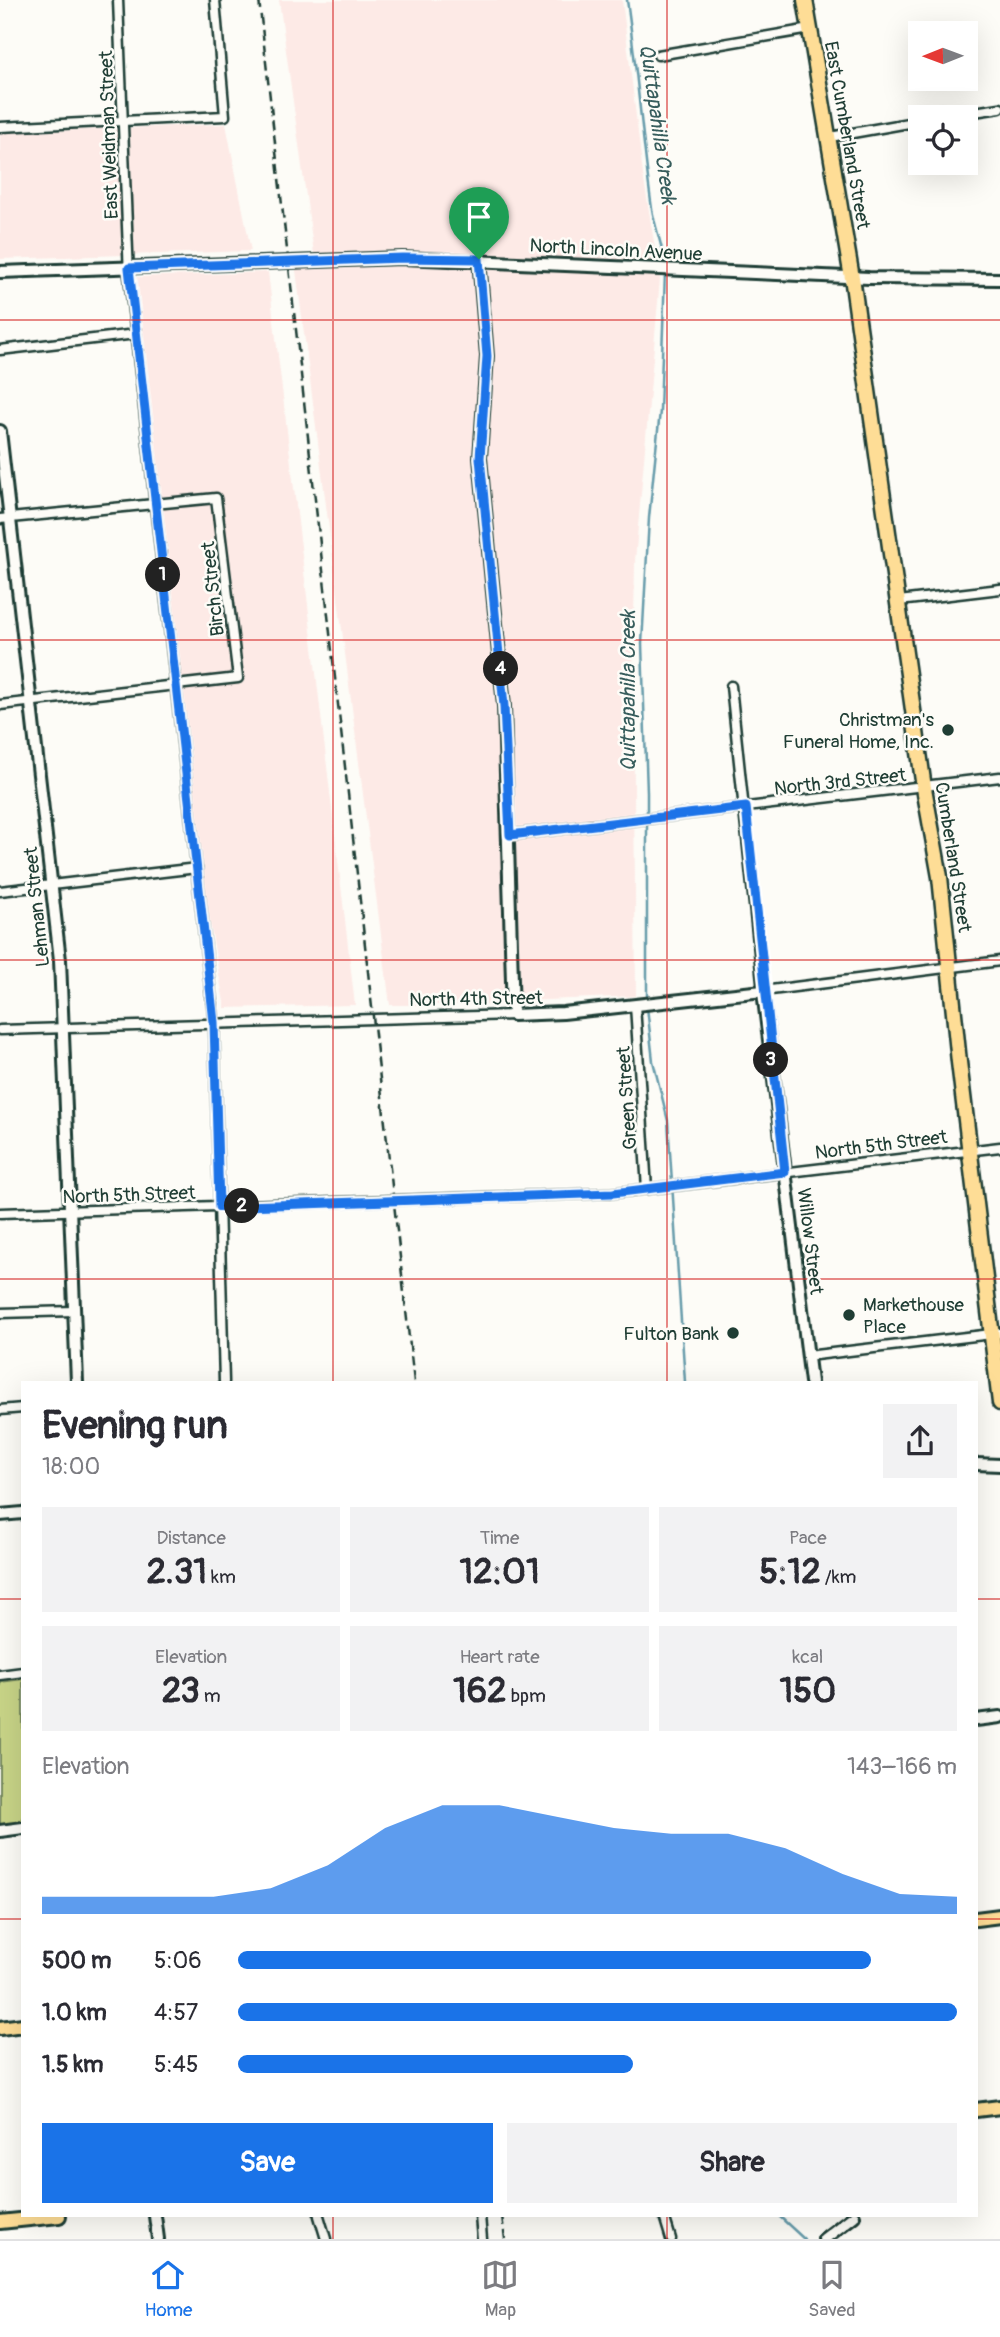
<!DOCTYPE html>
<html lang="en">
<head>
<meta charset="utf-8">
<style>
	body { margin:0; font-family:Pangolin,sans-serif; background:#f2f2f3; color:#2b2b33; height:100vh; display:flex; flex-direction:column; font-size:26px; white-space:nowrap }
	* { box-sizing:border-box; margin:0 }
	p { font-size:23px; color:#7c7c81 }
	.icon { flex:none; width:38px; height:38px; fill:none; stroke:currentColor; stroke-width:2; stroke-linecap:round; stroke-linejoin:round }
	.map { position:relative; flex:1; overflow:hidden }
	.sheet { position:absolute; left:21px; top:1381px; width:957px; height:836px; display:flex; flex-direction:column; background:#fff; border-radius:0px; box-shadow:0 7px 28px #0002 }
	.sheet>* { flex:none }
	.needle { width:46px; rotate:269deg }
	.tools { position:absolute; left:908px; top:21px; display:grid; gap:14px }
	.tools a { display:grid; place-items:center; width:70px; height:70px; border-radius:0px; background:#fff; box-shadow:0 7px 28px #0002; font-size:35px }
	.pin { position:absolute; display:grid; place-items:center; width:60px; height:60px; color:#fff; margin:-72px -30px; border-radius:50% 50% 50% 0; rotate:-45deg; box-shadow:0 0 7px #0007 }
	.pin .icon { rotate:45deg }
	.km { position:absolute; width:35px; height:35px; margin:-18px; border-radius:50%; background:#222; color:#fff; font-size:19px; line-height:35px; text-align:center }
	.round { display:grid; place-items:center; flex:none; width:74px; height:74px; border-radius:0px; background:#f2f2f3 }
	.overview { display:flex; align-items:center; justify-content:space-between; height:119px; padding:0 21px }
	h1 { font-size:38px; font-weight:800; line-height:52px }
	.metrics { display:grid; grid-template-columns:repeat(3,1fr); gap:10px; height:119px; padding:7px 21px }
	.metrics div { display:grid; align-content:center; border-radius:0px; background:#f2f2f3; text-align:center }
	.metrics b { font-size:35px; font-weight:800 }
	.metrics small { font-size:19px; font-weight:400 }
	.metrics p { font-size:19px }
	.chart { height:196px; padding:14px 21px }
	.chart p { display:flex; justify-content:space-between }
	.chart svg { width:100%; height:126px; margin-top:7px; fill:#1a73e8; opacity:.7 }
	.primary-button { display:flex; gap:14px; margin-top:auto; padding:14px 21px }
	.primary-button a { flex:1; height:80px; border-radius:0px; background:#1a73e8; color:#fff; font-size:28px; font-weight:800; line-height:80px; text-align:center }
	.primary-button a+a { background:#f2f2f3; color:#2b2b33 }
	ul { padding:0 21px; list-style:none; font-size:23px }
	li { display:grid; grid-template-columns:112px 84px 1fr; align-items:center; height:52px }
	li i { height:18px; border-radius:9px; background:#1a73e8 }
	.dock { display:flex; justify-content:space-around; align-items:center; height:98px; border-top:2px solid #e1e1e2; background:#fff; font-size:19px; color:#7c7c81 }
	.dock a { display:grid; justify-items:center; gap:4px }
	.dock .current { color:#1a73e8 }
	.map>svg:first-child { display:block }
</style>
</head>
<body>
<div class="map">
<svg width="1000" height="2239" viewBox="0 0 1000 2239">
	<rect width="100%" height="100%" fill="#fdfcf7"/>
	<filter id="ink" filterUnits="userSpaceOnUse"><feTurbulence type="fractalNoise" baseFrequency=".0143" numOctaves="2"/><feDisplacementMap in="SourceGraphic" scale="14" xChannelSelector="R" yChannelSelector="G"/><feConvolveMatrix kernelMatrix="1 2 1 2 8 2 1 2 1" color-interpolation-filters="sRGB"/></filter>
	<g filter="url(#ink)">
		<g fill="#fdeae6">
			<path d="M279,0H622L643,174L660,279L635,561L633,685L636,996L503,1002L497,1005H390L294,255L314,254Z"/>
			<path d="M226,124L251,251L0,259V133Z"/>
			<path d="M268,272L308,605L355,1005L225,1008L207,907L137,277Z"/>
		</g>
		<path fill="#c8d487" stroke="#74885e" stroke-width="2" d="M23,1679V1825L0,1827V1682Z"/>
		<g fill="none" stroke-linecap="round" stroke-linejoin="round">
			<g stroke="#689cab" stroke-width="2.5">
				<path d="M627,0C637,69 642,139 652,209C655,228 663,246 665,266"/>
				<path d="M647,1000V793L642,644L649,518L660,411L665,273"/>
				<path d="M647,1007L653,1061L668,1121L685,1382"/>
				<path d="M779,2216L804,2239"/>
			</g>
			<g stroke="#1f3d34" stroke-width="13">
				<g id="street">
					<path d="M118,0L129,276L214,1022L224,1382"/>
					<path d="M658,55L810,29"/>
					<path d="M942,117L1000,108"/>
					<path d="M0,127L225,116L215,0"/>
					<path d="M830,137L920,121"/>
					<path d="M0,350L136,334"/>
					<path d="M0,519L216,498L238,678L0,705"/>
					<path d="M899,601L1000,589"/>
					<path d="M731,686L763,991L1000,961"/>
					<path d="M510,835L1000,777"/>
					<path d="M0,891L197,868"/>
					<path d="M635,1005L647,1189"/>
					<path d="M0,1030L513,1015"/>
					<path d="M0,1213L613,1193L1000,1147"/>
					<path d="M0,1313L74,1311"/>
					<path d="M807,1356L1000,1333"/>
					<path d="M0,1410L23,1408"/>
					<path d="M0,1675L23,1672"/>
					<path d="M319,2216L326,2239"/>
					<path d="M480,2216L482,2239"/>
					<path d="M664,2216L671,2239"/>
				</g>
			</g>
			<g stroke="#1f3d34" stroke-width="16">
				<g id="secondary">
					<path d="M479,259L487,356L480,458L504,706L513,1015L563,1013L763,991L811,1382"/>
					<path d="M0,272L402,258L869,278L1000,279"/>
					<path d="M0,431L60,960L77,1382"/>
					<path d="M976,1464L1000,1465"/>
					<path d="M0,1515L23,1513"/>
					<path d="M976,1720L1000,1717"/>
					<path d="M0,1831L23,1828"/>
					<path d="M155,2216L158,2239"/>
					<path d="M824,2239L854,2216"/>
				</g>
			</g>
			<g stroke="#1f3d34" stroke-width="18">
				<g id="primary">
					<path d="M976,1919L1000,1916"/>
					<path d="M0,2028L23,2025"/>
					<path d="M976,2110L1000,2107"/>
					<path d="M0,2222L59,2216"/>
				</g>
			</g>
			<g stroke="#1f3d34" stroke-width="19">
				<path id="highway" d="M805,0L853,284L924,788L940,877L959,1062L1000,1403"/>
			</g>
			<use href="#street" stroke="#fdfcf7" stroke-width="8"/>
			<use href="#secondary" stroke="#fdfcf7" stroke-width="10"/>
			<use href="#primary" stroke="#fedd96" stroke-width="12"/>
			<use href="#highway" stroke="#fedd96" stroke-width="14"/>
			<g stroke="#1f3d34" stroke-width="2.5" stroke-dasharray="10 5" stroke-linecap="butt">
				<path d="M259,0L414,1382"/>
				<path d="M502,2216L505,2239"/>
			</g>
		</g>
	</g>
	<g fill="none" stroke-linecap="round" stroke-linejoin="round" filter="url(#ink)">
		<g stroke="#fff" stroke-width="14">
			<path id="route" d="M402,258L479,259L487,356L480,458L504,706L510,835L746,807L785,1172L613,1193L219,1207L214,1022L129,268Z"/>
		</g>
		<use href="#route" stroke="#1a73e8" stroke-width="9"/>
	</g>
	<path fill="none" stroke="#d62828" stroke-width="2" stroke-opacity="0.55" d="M333,0V1382M667,0V1382M0,320H1000M0,640H1000M0,960H1000M0,1279H1000M0,1599H23M976,1599H1000M0,1919H23M976,1919H1000M333,2216V2239M667,2216V2239"/>
	<g fill="#1f3d34" stroke="#fdfcf7" stroke-width="2.5">
		<circle cx="948" cy="730" r="7"/>
		<circle cx="849" cy="1315" r="7"/>
		<circle cx="733" cy="1333" r="7"/>
	</g>
	<g text-anchor="middle" stroke-width="5" stroke-linejoin="round" paint-order="stroke">
		<g font-size="19" fill="#1f3d34" stroke="#fdfcf7">
			<text transform="translate(108 135) rotate(-92)" y="7">East Weidman Street</text>
			<text transform="translate(848 135) rotate(80)" y="7">East Cumberland Street</text>
			<text transform="translate(616 249) rotate(3)" y="7">North Lincoln Avenue</text>
			<text transform="translate(212 589) rotate(-96)" y="7">Birch Street</text>
			<text transform="translate(840 781) rotate(-6)" y="7">North 3rd Street</text>
			<text transform="translate(954 857) rotate(81)" y="7">Cumberland Street</text>
			<text transform="translate(36 907) rotate(-96)" y="7">Lehman Street</text>
			<text transform="translate(476 998) rotate(-1)" y="7">North 4th Street</text>
			<text transform="translate(626 1098) rotate(-94)" y="7">Green Street</text>
			<text transform="translate(881 1144) rotate(-7)" y="7">North 5th Street</text>
			<text transform="translate(129 1194) rotate(-2)" y="7">North 5th Street</text>
			<text transform="translate(811 1241) rotate(83)" y="7">Willow Street</text>
		</g>
		<g font-size="19" fill="#1f3d34" stroke="#fdfcf7" text-anchor="end">
			<text x="934" y="726">Christman's<tspan x="934" dy="22">Funeral Home, Inc.</tspan></text>
			<text x="863" y="1311" text-anchor="start">Markethouse<tspan x="863" dy="22">Place</tspan></text>
			<text x="719" y="1340">Fulton Bank</text>
		</g>
		<g font-size="21" font-style="italic" fill="#375d5c" stroke="#fdfcf7">
			<text transform="translate(658 124) rotate(82)" y="7">Quittapahilla Creek</text>
			<text transform="translate(628 691) rotate(-90)" y="7">Quittapahilla Creek</text>
		</g>
	</g>
</svg>
<div class="tools">
<a><svg class="needle" viewBox="-14 -14 28 28"><path d="M0-13l5 13h-10z" fill="#e53935"/><path d="M0 13l5-13h-10z" fill="#7c7c81"/></svg></a>
<a><svg class="icon" aria-label="locate" viewBox="0 0 24 24"><circle cx="12" cy="12" r="6"/><path d="M12 2v4M12 18v4M2 12h4M18 12h4"/></svg></a>
</div>
<div class="pin" style="left:479px;top:259px;background:#1e9e55"><svg class="icon" aria-label="arrive" viewBox="0 0 24 24"><path d="M6 21V4h12l-3 4 3 4H6"/></svg></div>
<b class="km" style="left:163px;top:575px">1</b>
<b class="km" style="left:242px;top:1206px">2</b>
<b class="km" style="left:771px;top:1060px">3</b>
<b class="km" style="left:501px;top:669px">4</b>
<section class="sheet">
<div class="overview"><div><h1>Evening run</h1><p>18:00</p></div><a class="round"><svg class="icon" aria-label="share" viewBox="0 0 24 24"><path d="M12 15V3M7 8l5-5 5 5M5 13v7h14v-7"/></svg></a></div>
<div class="metrics">
<div><p>Distance</p><b>2.31<small> km</small></b></div>
<div><p>Time</p><b>12:01</b></div>
<div><p>Pace</p><b>5:12<small> /km</small></b></div>
</div>
<div class="metrics">
<div><p>Elevation</p><b>23<small> m</small></b></div>
<div><p>Heart rate</p><b>162<small> bpm</small></b></div>
<div><p>kcal</p><b>150</b></div>
</div>
<div class="chart"><p><span>Elevation</span>143–166 m</p>
<svg viewBox="0 0 160 44" preserveAspectRatio="none"><path d="M0 44V38L10 38L20 38L30 38L40 35L50 27L60 14L70 6L80 6L90 10L100 14L110 16L120 16L130 21L140 30L150 37L160 38V44z"/></svg>
</div>
<ul>
<li><b>500 m</b>5:06<i style="width:88%"></i></li>
<li><b>1.0 km</b>4:57<i style="width:100%"></i></li>
<li><b>1.5 km</b>5:45<i style="width:55%"></i></li>
</ul>
<div class="primary-button"><a>Save</a><a>Share</a></div>
</section>
</div>
<nav class="dock">
<a class="current"><svg class="icon" aria-label="home" viewBox="0 0 24 24"><path d="M3 11l9-7 9 7M6 9v11h12V9"/></svg>Home</a>
<a><svg class="icon" aria-label="map" viewBox="0 0 24 24"><path d="M3 6l6-2 6 2 6-2v14l-6 2-6-2-6 2zM9 4v14M15 6v14"/></svg>Map</a>
<a><svg class="icon" aria-label="saved" viewBox="0 0 24 24"><path d="M7 4h10v16l-5-4-5 4z"/></svg>Saved</a>
</nav>
</body>
</html>
